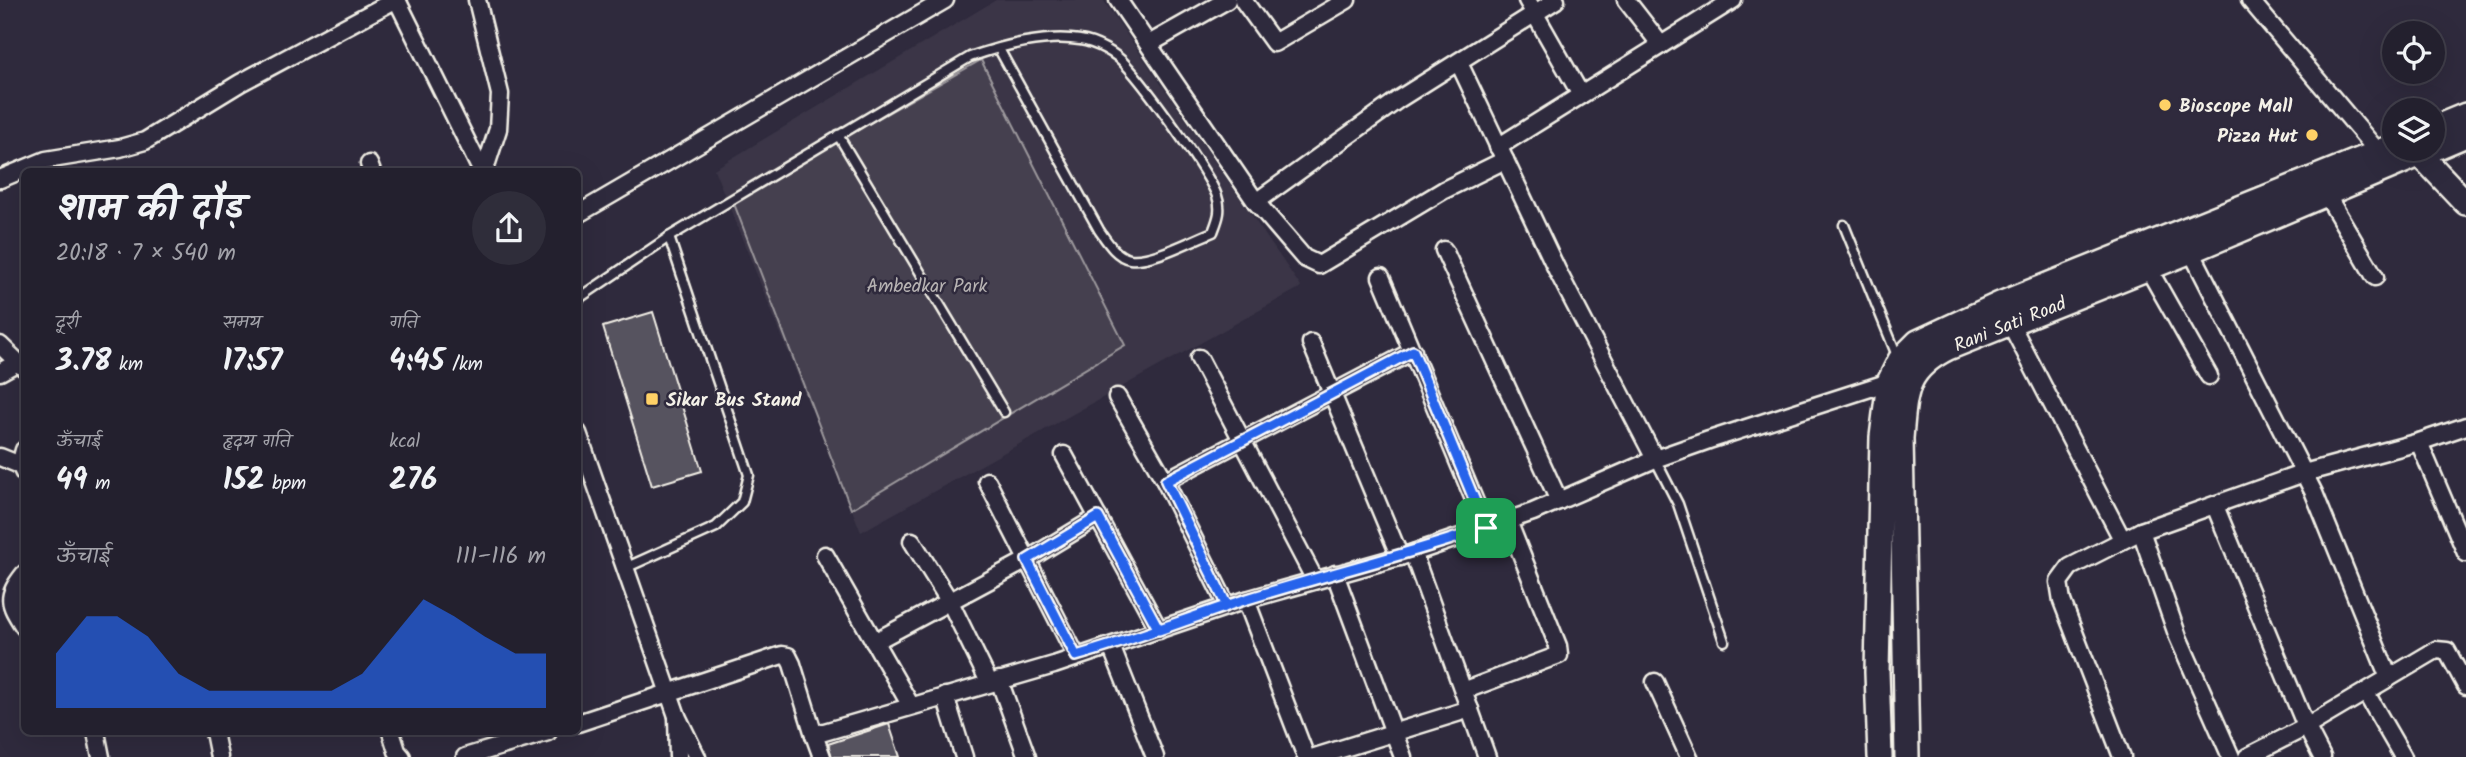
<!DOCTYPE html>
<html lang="hi">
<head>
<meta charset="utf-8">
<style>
	body { margin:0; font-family:Kalam,"Playpen Sans Deva",sans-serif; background:#2f2d3a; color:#f1f3f6; height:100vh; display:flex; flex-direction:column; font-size:26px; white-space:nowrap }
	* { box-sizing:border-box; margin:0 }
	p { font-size:23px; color:#a3a3aa }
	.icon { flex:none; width:38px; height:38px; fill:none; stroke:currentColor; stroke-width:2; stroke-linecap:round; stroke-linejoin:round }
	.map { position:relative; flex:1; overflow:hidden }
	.details { position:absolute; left:21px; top:168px; width:560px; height:567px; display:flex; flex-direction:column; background:#23202e; border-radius:10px; box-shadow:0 7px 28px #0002,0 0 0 2px #403e4a }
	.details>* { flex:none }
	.buttons { position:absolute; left:2382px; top:21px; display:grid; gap:14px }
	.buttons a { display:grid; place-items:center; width:63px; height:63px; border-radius:50%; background:#23202e; box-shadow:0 7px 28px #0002,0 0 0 2px #403e4a; font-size:35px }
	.pin { position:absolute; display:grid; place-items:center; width:60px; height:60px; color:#fff; margin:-30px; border-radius:14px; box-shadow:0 4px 10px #0006 }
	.round { display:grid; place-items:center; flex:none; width:74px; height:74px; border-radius:37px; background:#2f2d3a }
	.summary { display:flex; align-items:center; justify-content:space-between; height:119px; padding:0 35px }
	h1 { font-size:38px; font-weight:700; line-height:52px }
	.figures { display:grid; grid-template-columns:repeat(3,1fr); gap:10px; height:119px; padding:7px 35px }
	.figures div { display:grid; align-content:center }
	.figures b { font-size:30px; font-weight:700 }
	.figures small { font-size:19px; font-weight:400 }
	.figures p { font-size:19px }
	.chart { height:196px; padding:14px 35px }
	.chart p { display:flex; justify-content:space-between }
	.chart svg { width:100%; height:126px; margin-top:7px; fill:#2563eb; opacity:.7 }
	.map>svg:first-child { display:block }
</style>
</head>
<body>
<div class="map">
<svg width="2466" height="757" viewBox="0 0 2466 757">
	<rect width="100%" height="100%" fill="#2f2a3d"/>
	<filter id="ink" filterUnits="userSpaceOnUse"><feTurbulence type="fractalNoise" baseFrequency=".0143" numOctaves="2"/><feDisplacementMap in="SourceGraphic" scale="14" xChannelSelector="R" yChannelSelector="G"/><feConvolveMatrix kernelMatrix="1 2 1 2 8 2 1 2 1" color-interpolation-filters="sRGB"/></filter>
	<g filter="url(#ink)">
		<path fill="#3b3647" d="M996,0H1103L1301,287L861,532L714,169Z"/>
		<path fill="#454050" stroke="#9c989c" stroke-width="2" d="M981,60L1125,345L851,509L733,201Z"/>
		<g fill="#56525f" stroke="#f4f1e8" stroke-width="2">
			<path d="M653,312L702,471L652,486L603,327Z"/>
			<path d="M889,724L900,757H832L828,744Z"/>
		</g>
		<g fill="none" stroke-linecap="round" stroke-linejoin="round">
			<g stroke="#f4f1e8" stroke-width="13">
				<g id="lane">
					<path d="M838,135L1004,412"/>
					<path d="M1844,225L1898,358"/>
					<path d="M578,299L669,237L970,57C1001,46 1047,34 1080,40C1095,42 1116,53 1126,65C1145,85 1209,173 1217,196C1222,210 1218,219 1213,232C1192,240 1152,262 1130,259C1116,257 1106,240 1099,230L999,49"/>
					<path d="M1655,459L1678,504L1724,641"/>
					<path d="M623,569L716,527L742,502L749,475L669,237"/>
				</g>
			</g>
			<g stroke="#f4f1e8" stroke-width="21">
				<g id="street">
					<path d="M397,0L482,172"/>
					<path d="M477,0L500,94L498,129L484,172"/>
					<path d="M1118,0L1256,202L1304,258L1319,265L1444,190L1505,160"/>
					<path d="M1243,0L1274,43L1347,0"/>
					<path d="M1527,0L1581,95"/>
					<path d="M1626,0L1661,45"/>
					<path d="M2250,0L2384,159"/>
					<path d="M1149,44L1227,0"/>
					<path d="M1459,63L1557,270L1655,459"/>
					<path d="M1498,147L1733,0"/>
					<path d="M369,164L372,172"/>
					<path d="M0,179L46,160L120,148L145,141L240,83L395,0"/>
					<path d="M2326,194L2375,277"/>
					<path d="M1256,202L1399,99L1556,0"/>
					<path d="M578,214L945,0"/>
					<path d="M1444,250L1559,501"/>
					<path d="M2191,251L2314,493L2389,678"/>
					<path d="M2148,268L2209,376"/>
					<path d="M1381,277L1486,528"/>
					<path d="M2006,315L2122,539"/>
					<path d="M1311,343L1400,557"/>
					<path d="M0,345L24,368"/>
					<path d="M1199,358L1315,580"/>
					<path d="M0,372L18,362"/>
					<path d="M1117,397L1165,481L1227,606"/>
					<path d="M578,433L677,716L697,757"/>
					<path d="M2419,442L2466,553"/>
					<path d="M24,450L20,465L24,473"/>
					<path d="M1064,455L1159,630"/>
					<path d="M0,457L20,465"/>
					<path d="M987,481L1076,656"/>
					<path d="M1165,481L1413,351"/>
					<path d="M2215,506L2305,724L2322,757"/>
					<path d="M2141,531L2178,637L2231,757"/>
					<path d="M912,541L950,602L989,682"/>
					<path d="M1413,553L1487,757"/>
					<path d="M825,555L911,706"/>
					<path d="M24,574C5,598 9,603 24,627"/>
					<path d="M1335,574L1403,757"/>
					<path d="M1246,600L1306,757"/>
					<path d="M874,642L1027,560L1098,517"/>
					<path d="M1111,646L1155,757"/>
					<path d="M999,680L1027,757"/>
					<path d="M1655,682L1689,757"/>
					<path d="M1463,691L1559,655L1558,646L1508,521"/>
					<path d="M2366,693L2403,757"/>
					<path d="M945,696L964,757"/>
					<path d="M677,716L678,757"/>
					<path d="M578,723L782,655L788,656L792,664L814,735L1054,665L1246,600L1413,553L1533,512L1655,459L1709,440L1889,382"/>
					<path d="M96,732L101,757"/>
					<path d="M214,732L219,757"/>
					<path d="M391,732L397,751L402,757"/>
					<path d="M814,735L822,757"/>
					<path d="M465,757L548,732"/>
					<path d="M1315,757L1470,709"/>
					<path d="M2122,757L2062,601L2059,582L2070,567L2141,531L2304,473L2419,442L2466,426"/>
					<path d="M2247,757L2306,727L2436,650L2447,651L2466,686"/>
				</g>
			</g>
			<g stroke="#f4f1e8" stroke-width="28">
				<g id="secondary">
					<path d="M2432,129L2466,115"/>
					<path d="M2415,149L2466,203"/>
					<path d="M1880,757L1877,672L1882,437L1889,382L1900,360L1918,342L2000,304L2394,146"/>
					<path id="s1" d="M1907,757L1901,438C1905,393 1904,370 1948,348L2191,251L2466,135"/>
				</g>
			</g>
			<use href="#lane" stroke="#2f2a3d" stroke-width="8"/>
			<use href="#street" stroke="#2f2a3d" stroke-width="16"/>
			<use href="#secondary" stroke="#2f2a3d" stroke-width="23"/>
		</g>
	</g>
	<g fill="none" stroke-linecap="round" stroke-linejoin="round" filter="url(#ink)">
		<g stroke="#fff" stroke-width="14">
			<path id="route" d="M1486,528C1406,555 1325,575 1244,600C1188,618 1133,640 1076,656L1027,560L1098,517L1159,630L1227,606L1166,481L1413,351L1486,528"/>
		</g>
		<use href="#route" stroke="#2563eb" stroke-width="9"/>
	</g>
	<g fill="#ffd166" stroke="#2f2a3d" stroke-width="2.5">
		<circle cx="2165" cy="105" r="7"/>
		<circle cx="2312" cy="135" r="7"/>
		<rect x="645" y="392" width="14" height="14" rx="3.5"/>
	</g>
	<g text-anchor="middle" stroke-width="5" stroke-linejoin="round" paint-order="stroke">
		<g font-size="19" font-weight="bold" fill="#f4f1e8" stroke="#2f2a3d" text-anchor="start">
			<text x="2179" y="112">Bioscope Mall</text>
			<text x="2298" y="142" text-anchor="end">Pizza Hut</text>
			<text x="666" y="406">Sikar Bus Stand</text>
		</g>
		<g font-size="19" fill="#b7b3b3" stroke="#2f2a3d">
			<text x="927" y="292">Ambedkar Park</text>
		</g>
		<g font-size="19" fill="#f4f1e8" stroke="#2f2a3d">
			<text dy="7" stroke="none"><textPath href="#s1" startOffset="494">Rani Sati Road</textPath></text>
		</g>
	</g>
</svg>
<div class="buttons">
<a><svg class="icon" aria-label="locate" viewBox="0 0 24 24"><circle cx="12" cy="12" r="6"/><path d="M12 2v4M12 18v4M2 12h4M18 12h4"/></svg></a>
<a><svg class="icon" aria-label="layers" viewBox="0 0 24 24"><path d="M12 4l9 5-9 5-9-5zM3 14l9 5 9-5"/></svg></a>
</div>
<div class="pin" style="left:1486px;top:528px;background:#1e9e55"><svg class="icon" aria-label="arrive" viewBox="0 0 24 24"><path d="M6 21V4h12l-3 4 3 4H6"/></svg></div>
<section class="details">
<div class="summary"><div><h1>शाम की दौड़</h1><p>20:18 · 7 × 540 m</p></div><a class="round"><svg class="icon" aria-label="share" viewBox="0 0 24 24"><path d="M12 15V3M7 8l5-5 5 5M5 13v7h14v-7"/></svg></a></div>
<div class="figures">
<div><p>दूरी</p><b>3.78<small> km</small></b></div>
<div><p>समय</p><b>17:57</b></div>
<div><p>गति</p><b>4:45<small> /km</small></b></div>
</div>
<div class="figures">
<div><p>ऊँचाई</p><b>49<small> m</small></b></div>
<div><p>हृदय गति</p><b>152<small> bpm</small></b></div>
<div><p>kcal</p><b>276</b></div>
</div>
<div class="chart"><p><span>ऊँचाई</span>111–116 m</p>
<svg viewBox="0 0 160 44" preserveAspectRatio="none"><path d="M0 44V25L10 12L20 12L30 19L40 32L50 38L60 38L70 38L80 38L90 38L100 32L110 19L120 6L130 12L140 19L150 25L160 25V44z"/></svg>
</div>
</section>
</div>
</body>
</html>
